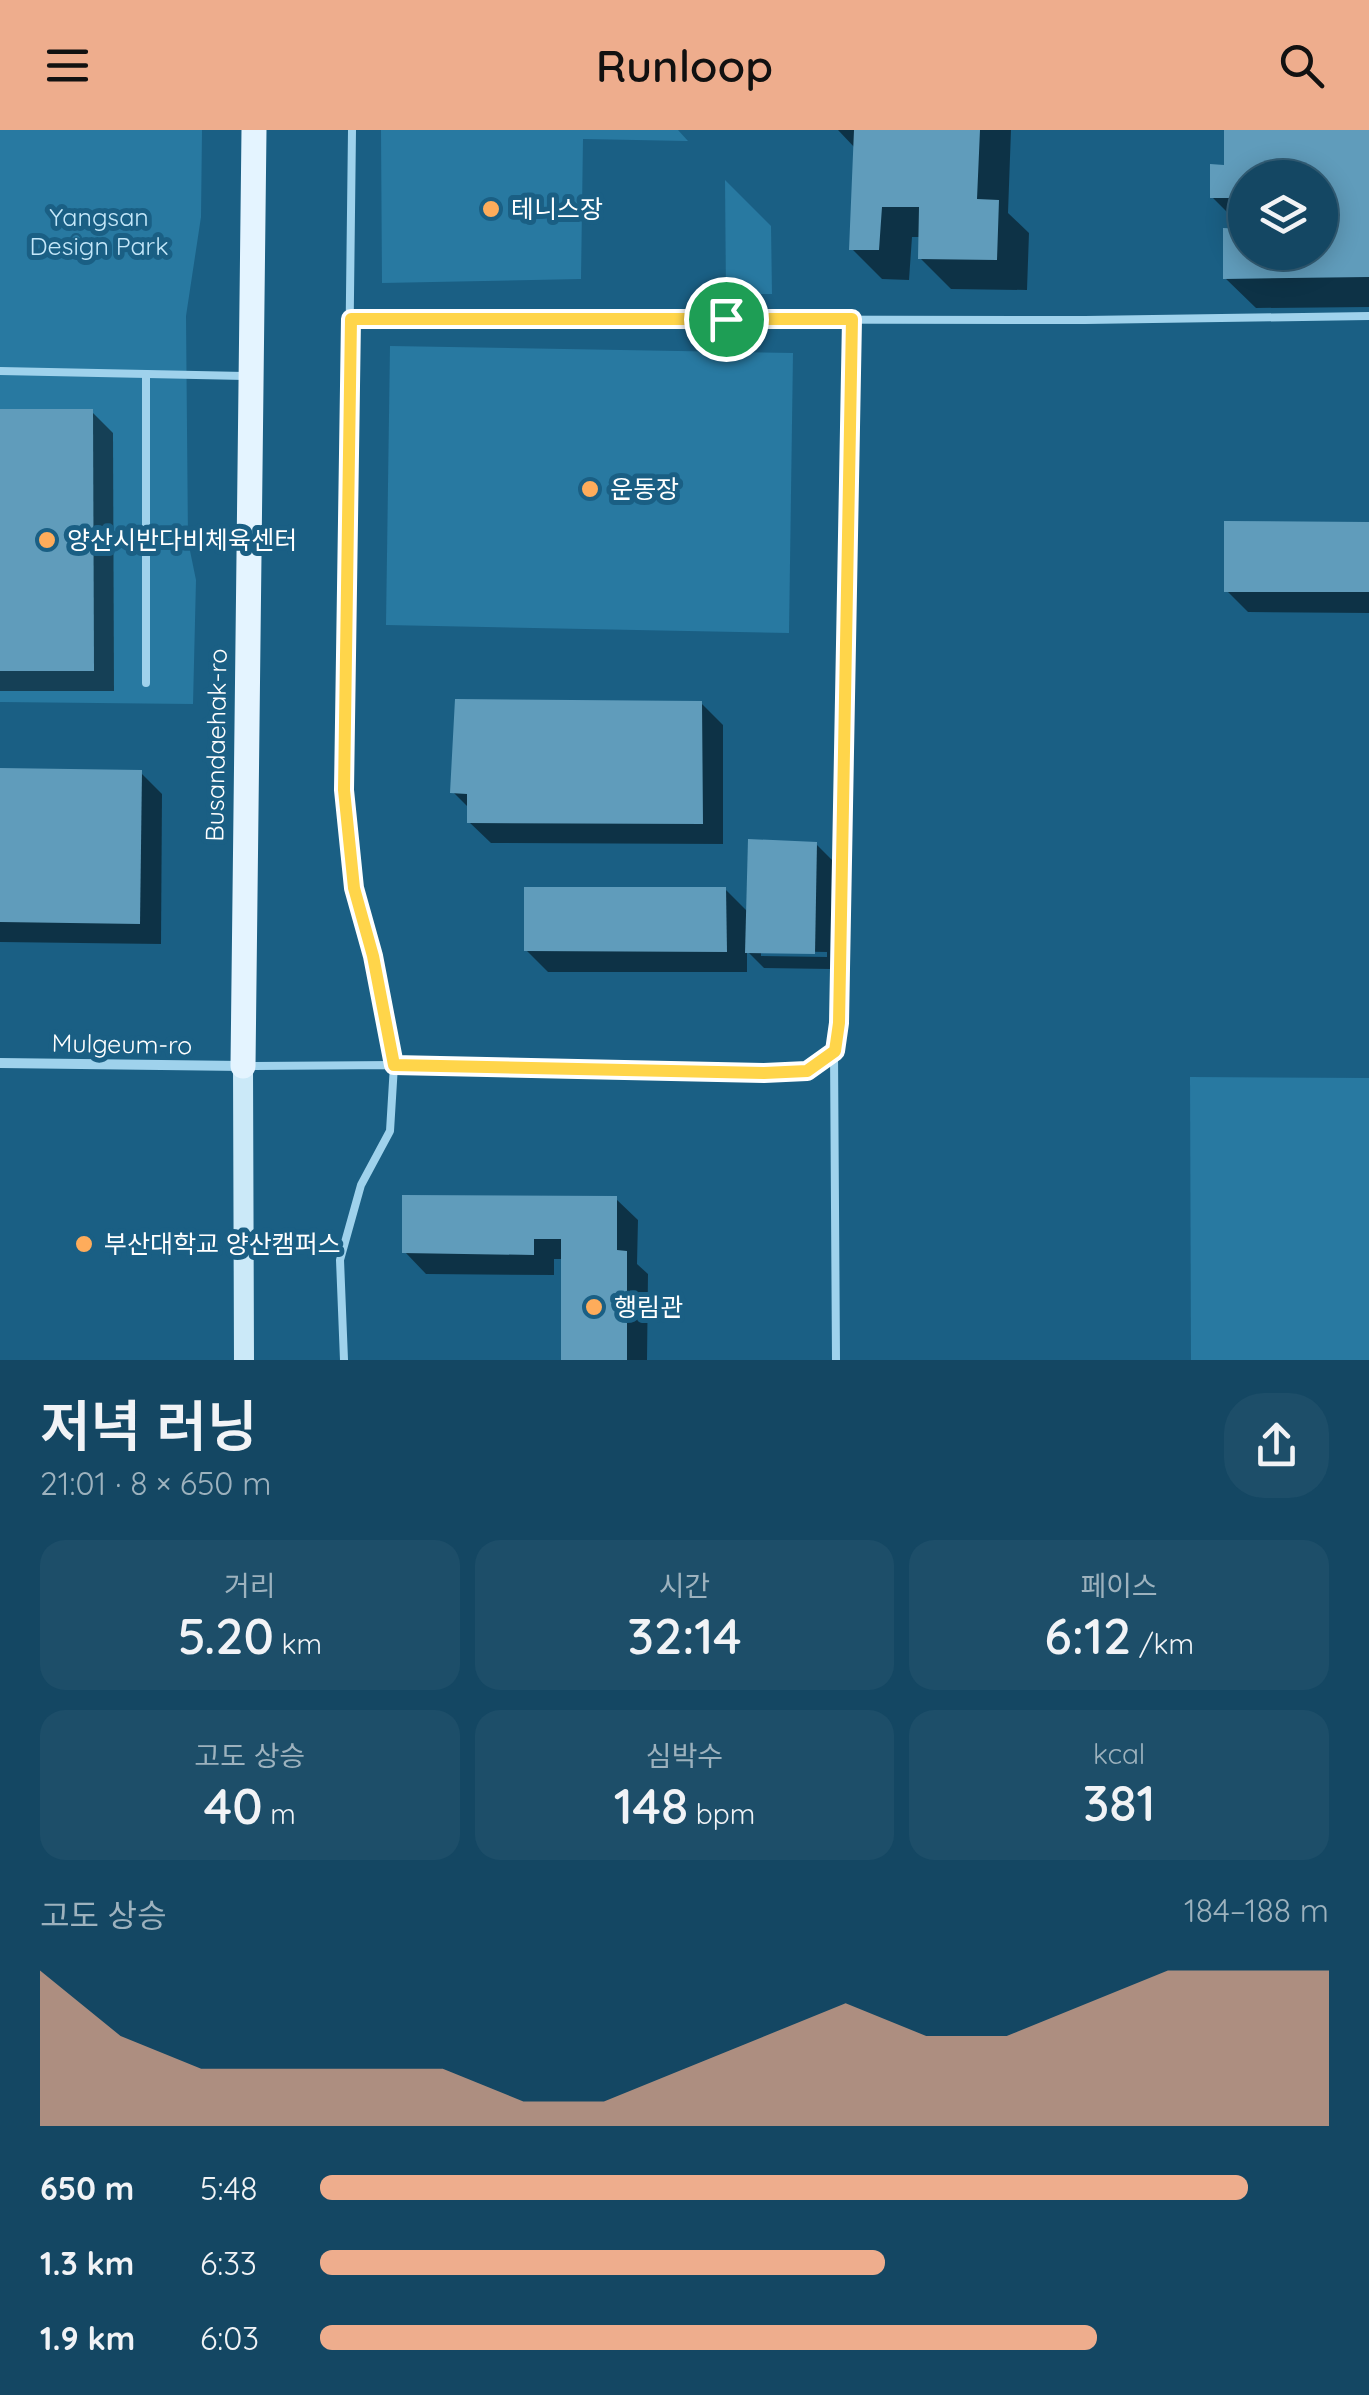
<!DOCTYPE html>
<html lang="ko">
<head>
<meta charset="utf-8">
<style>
	body { margin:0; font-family:Quicksand,"Noto Sans KR",sans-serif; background:#1d4e69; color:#f1f3f6; height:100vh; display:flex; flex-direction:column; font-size:38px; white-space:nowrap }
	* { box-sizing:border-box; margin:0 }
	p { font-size:32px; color:#9db2be }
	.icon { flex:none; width:55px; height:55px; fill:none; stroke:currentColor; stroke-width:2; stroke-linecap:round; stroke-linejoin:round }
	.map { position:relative; height:1230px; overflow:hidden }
	.panel { display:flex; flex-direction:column; background:#144763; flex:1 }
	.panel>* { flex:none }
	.fabs { position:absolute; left:1228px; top:30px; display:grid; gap:20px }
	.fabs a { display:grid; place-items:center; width:110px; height:110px; border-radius:50%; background:#144763; box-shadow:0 5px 25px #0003,0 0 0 2px #335f78; font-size:50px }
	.pin { position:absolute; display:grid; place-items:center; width:85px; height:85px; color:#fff; margin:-42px; border:5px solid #fff; border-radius:50%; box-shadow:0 2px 10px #0007 }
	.round { display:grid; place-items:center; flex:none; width:105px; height:105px; border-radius:40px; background:#1d4e69 }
	.head { display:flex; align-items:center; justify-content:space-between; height:170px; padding:0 40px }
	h1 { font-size:55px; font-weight:600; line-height:75px }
	.figures { display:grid; grid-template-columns:repeat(3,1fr); gap:15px; height:170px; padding:10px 40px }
	.figures div { display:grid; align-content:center; border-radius:25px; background:#1d4e69; text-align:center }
	.figures b { font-size:50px; font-weight:600 }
	.figures small { font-size:28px; font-weight:400 }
	.figures p { font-size:28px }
	.chart { height:280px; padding:20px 40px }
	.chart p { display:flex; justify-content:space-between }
	.chart svg { width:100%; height:180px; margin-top:10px; fill:#eead8d; opacity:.7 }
	ul { padding:0 40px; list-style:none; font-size:32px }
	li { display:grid; grid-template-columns:160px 120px 1fr; align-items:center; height:75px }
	li i { height:25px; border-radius:12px; background:#eead8d }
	header { display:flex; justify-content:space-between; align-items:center; height:130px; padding:0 40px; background:#eead8d; color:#111; font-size:45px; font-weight:600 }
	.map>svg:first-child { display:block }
</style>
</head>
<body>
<header><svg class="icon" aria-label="menu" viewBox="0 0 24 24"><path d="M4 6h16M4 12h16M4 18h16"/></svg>Runloop<svg class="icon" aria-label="search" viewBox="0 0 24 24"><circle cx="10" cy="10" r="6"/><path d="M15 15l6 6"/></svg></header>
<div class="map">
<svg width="1369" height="1230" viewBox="0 0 1369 1230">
	<rect width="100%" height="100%" fill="#1a5f84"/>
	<g fill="#2879a1">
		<path d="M0,0H202L201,87L186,186L188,411L196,450L193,574L0,572Z"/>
		<path d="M381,0H678L688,11L583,9L581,149L382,153Z"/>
		<path d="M725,50L771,96L772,164H726Z"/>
		<path d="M390,216L793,223L789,503L386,495Z"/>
		<path d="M1190,947L1369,948V1230H1191Z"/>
	</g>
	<g fill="#0007" fill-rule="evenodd">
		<path d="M838,0H1011L1008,83L1029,103L1027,160L951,159L920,128L921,107H912L909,150L882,149L851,118L855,18Z"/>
		<path d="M1226,0H1369V177L1256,178L1225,148L1245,102V122H1320V48H1245V100L1212,67L1226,37Z"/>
		<path d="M0,282H92L113,303L114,561H0Z"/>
		<path d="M1369,394V483L1248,482L1227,461Z"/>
		<path d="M701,573L723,595V714L491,713L469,692L470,679L453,662Z"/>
		<path d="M0,640L141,643L162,664L161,814L0,812Z"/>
		<path d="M816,714L832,730L830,839L764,838L747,821V842H548L526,820L725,759L749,783ZM761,821L827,822V827L761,826Z"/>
		<path d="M616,1069L638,1090L637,1134L648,1144L647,1230H563L564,1129H554V1145L426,1144L405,1122Z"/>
	</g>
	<g fill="#609cbb">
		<path d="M854,0H980L977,69L999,70L997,130L918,129L919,77H882L879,120H849Z"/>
		<path d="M1224,0H1369V147L1223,149V98L1245,99V122H1320V48H1245V68H1210V34L1224,35Z"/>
		<path d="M0,279H93L94,541H0Z"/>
		<path d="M1224,391L1369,392V462H1224Z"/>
		<path d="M455,569L702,571L703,694L467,693V664L450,663Z"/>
		<path d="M0,638L142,640L140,794L0,792Z"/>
		<path d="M748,709L817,712L815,824L745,823Z"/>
		<path d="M524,757H726L727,822L524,821Z"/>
		<path d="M402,1065L617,1066V1120L627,1121V1230H561V1109H534V1125L402,1123Z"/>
	</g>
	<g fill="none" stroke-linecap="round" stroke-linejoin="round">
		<g stroke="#9fd2ec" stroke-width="8">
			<path d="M351,189L1085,190L1369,186"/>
			<path d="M0,241L245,246"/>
			<path d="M146,244V553"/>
			<path d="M834,922L836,1230"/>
			<path d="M248,936L394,935L764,943L807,941L835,921L839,893L852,189"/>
			<path d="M344,1230L340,1130L361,1055L390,1001L394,935L373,826L354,758L344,660L352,0"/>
		</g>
		<path stroke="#9fd2ec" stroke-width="10" d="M0,933L242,936"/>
		<path stroke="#cbe9f8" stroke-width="20" d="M243,936L244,1230"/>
		<path stroke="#e4f4ff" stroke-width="25" d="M243,936L254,0"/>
	</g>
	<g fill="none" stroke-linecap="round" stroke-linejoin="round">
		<g stroke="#fff" stroke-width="20">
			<path id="route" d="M351,189H852L839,893L835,921L807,941L764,943L394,935L373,826L354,758L344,660Z"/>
		</g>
		<use href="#route" stroke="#ffd54a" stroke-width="12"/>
	</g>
	<g fill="#feac5b" stroke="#1a5f84" stroke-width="4">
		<circle cx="491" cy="79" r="10"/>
		<circle cx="590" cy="359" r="10"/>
		<circle cx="47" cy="410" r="10"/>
		<circle cx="84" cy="1114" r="10"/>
		<circle cx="594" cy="1177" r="10"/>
	</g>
	<g text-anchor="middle" stroke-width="10" stroke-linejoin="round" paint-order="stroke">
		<g font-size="25" fill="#fff" stroke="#1a5f84" text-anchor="start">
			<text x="511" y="88">테니스장</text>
			<text x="610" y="368">운동장</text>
			<text x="67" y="419">양산시반다비체육센터</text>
			<text x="104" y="1123">부산대학교 양산캠퍼스</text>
			<text x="614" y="1186">행림관</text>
		</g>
		<g font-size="25" fill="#c4e7f9" stroke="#1a5f84">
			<text x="99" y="96">Yangsan<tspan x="99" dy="29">Design Park</tspan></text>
		</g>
		<g font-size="25" fill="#fff" stroke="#1a5f84">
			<text transform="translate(216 615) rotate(-89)" y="9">Busandaehak-ro</text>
			<text transform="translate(122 914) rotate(1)" y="9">Mulgeum-ro</text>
		</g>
	</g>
</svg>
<div class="fabs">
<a><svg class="icon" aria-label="layers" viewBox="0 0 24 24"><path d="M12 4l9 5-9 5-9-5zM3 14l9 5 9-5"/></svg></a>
</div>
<div class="pin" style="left:726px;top:189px;background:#1e9e55"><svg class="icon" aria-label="arrive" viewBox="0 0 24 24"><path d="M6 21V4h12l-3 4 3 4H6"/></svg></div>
</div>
<section class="panel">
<div class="head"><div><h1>저녁 러닝</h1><p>21:01 · 8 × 650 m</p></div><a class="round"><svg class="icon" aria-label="share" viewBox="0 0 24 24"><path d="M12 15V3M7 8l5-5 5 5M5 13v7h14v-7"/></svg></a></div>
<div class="figures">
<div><p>거리</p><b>5.20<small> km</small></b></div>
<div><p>시간</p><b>32:14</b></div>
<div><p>페이스</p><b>6:12<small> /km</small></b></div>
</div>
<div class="figures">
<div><p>고도 상승</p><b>40<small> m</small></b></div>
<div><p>심박수</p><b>148<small> bpm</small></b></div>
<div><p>kcal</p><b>381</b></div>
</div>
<div class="chart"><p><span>고도 상승</span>184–188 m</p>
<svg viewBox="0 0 160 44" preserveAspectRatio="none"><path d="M0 44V6L10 22L20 30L30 30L40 30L50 30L60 38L70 38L80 30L90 22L100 14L110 22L120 22L130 14L140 6L150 6L160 6V44z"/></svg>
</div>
<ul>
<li><b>650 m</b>5:48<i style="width:92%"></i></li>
<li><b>1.3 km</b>6:33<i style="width:56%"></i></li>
<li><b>1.9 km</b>6:03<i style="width:77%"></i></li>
</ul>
</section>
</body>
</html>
